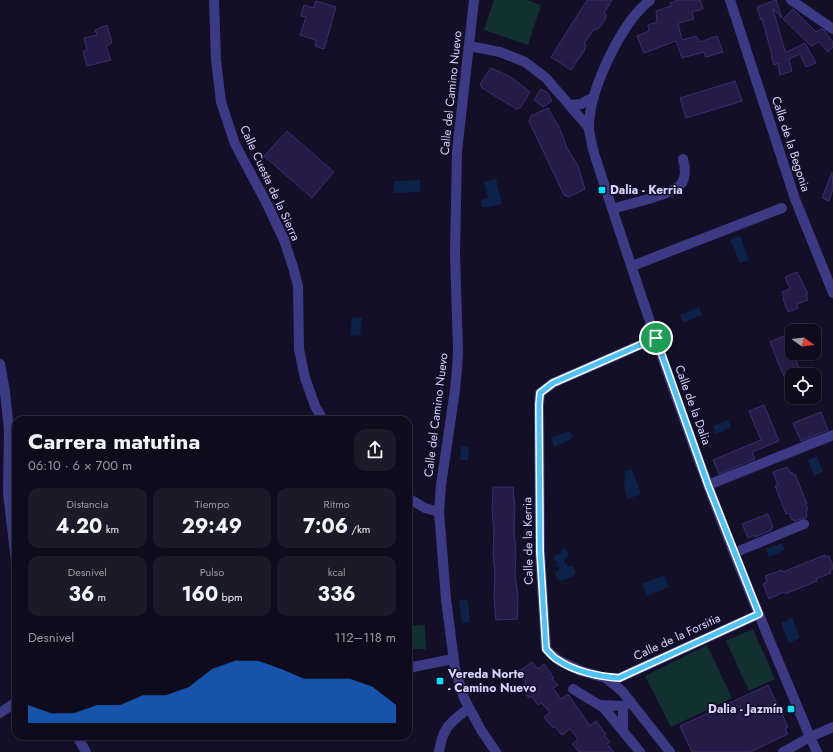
<!DOCTYPE html>
<html lang="es">
<head>
<meta charset="utf-8">
<style>
	body { margin:0; font-family:Jost,sans-serif; background:#1c1929; color:#f1f3f6; height:100vh; display:flex; flex-direction:column; font-size:15px; white-space:nowrap }
	* { box-sizing:border-box; margin:0 }
	p { font-size:13px; color:#9b9ba3 }
	.icon { flex:none; width:22px; height:22px; fill:none; stroke:currentColor; stroke-width:2; stroke-linecap:round; stroke-linejoin:round }
	.map { position:relative; flex:1; overflow:hidden }
	.sheet { position:absolute; left:12px; top:416px; width:400px; height:324px; display:flex; flex-direction:column; background:#0e0b1c; border-radius:12px; box-shadow:0 1px 3px #0004,0 0 0 1px #2e2b3b }
	.sheet>* { flex:none }
	.needle { width:26px; rotate:104deg }
	.controls { position:absolute; left:785px; top:324px; display:grid; gap:8px }
	.controls a { display:grid; place-items:center; width:36px; height:36px; border-radius:8px; background:#0e0b1c; box-shadow:0 1px 3px #0004,0 0 0 1px #2e2b3b; font-size:20px }
	.pin { position:absolute; display:grid; place-items:center; width:34px; height:34px; color:#fff; margin:-17px; border:2px solid #fff; border-radius:50%; box-shadow:0 1px 4px #0007 }
	.round { display:grid; place-items:center; flex:none; width:42px; height:42px; border-radius:12px; background:#1c1929 }
	.overview { display:flex; align-items:center; justify-content:space-between; height:68px; padding:0 16px }
	h1 { font-size:22px; font-weight:700; line-height:30px }
	.figures { display:grid; grid-template-columns:repeat(3,1fr); gap:6px; height:68px; padding:4px 16px }
	.figures div { display:grid; align-content:center; border-radius:10px; background:#1c1929; text-align:center }
	.figures b { font-size:20px; font-weight:700 }
	.figures small { font-size:11px; font-weight:400 }
	.figures p { font-size:11px }
	.chart { height:112px; padding:8px 16px }
	.chart p { display:flex; justify-content:space-between }
	.chart svg { width:100%; height:72px; margin-top:4px; fill:#1a73e8; opacity:.7 }
	.map>svg:first-child { display:block }
</style>
</head>
<body>
<div class="map">
<svg width="833" height="752" viewBox="0 0 833 752">
	<rect width="100%" height="100%" fill="#130f26"/>
	<g fill="#12302f">
		<path d="M494,0H527L541,5L528,45L484,30Z"/>
		<path d="M425,625L426,649H408V626Z"/>
		<path d="M753,629L775,679L749,691L726,641Z"/>
		<path d="M707,645L732,698L671,727L645,676Z"/>
	</g>
	<g fill="#0c2248">
		<path d="M496,179L502,204L490,207H482L481,200L488,198L484,182Z"/>
		<path d="M420,180V192L394,193V181Z"/>
		<path d="M740,236L749,260L740,263L730,239Z"/>
		<path d="M699,307L702,315L683,323L680,315Z"/>
		<path d="M352,317L362,318L360,336L350,335Z"/>
		<path d="M728,420L731,427L716,434L713,426Z"/>
		<path d="M570,431L573,438L554,447L551,438Z"/>
		<path d="M461,446L469,447L468,460H460Z"/>
		<path d="M817,456L823,472L814,476L808,460Z"/>
		<path d="M632,469L641,494L628,499L624,487L625,471Z"/>
		<path d="M782,543L785,550L769,557L766,549Z"/>
		<path d="M562,549H565L568,551V557L565,559L564,563L567,564V567L572,565L575,569V574L571,577L560,581L556,577L555,572L559,570V567L556,565L557,562L554,559L555,556L561,553Z"/>
		<path d="M664,575L669,587L647,596L642,584Z"/>
		<path d="M467,599L469,611V622L462,623L459,600Z"/>
		<path d="M792,618L800,638L789,643L781,623Z"/>
	</g>
	<g fill="#241b47" stroke="#3b2d73">
		<path d="M587,0H612L604,13L606,15L605,20L600,27L596,30L594,29L584,44L586,45L584,51L571,70L551,57Z"/>
		<path d="M678,0H700L703,9L692,12L694,19L678,23L682,40L696,36L700,42L717,36L723,52L706,57L704,52L682,58L676,41L644,53L637,36L649,31L648,25L657,22L656,11L671,6L670,3Z"/>
		<path d="M776,0L782,18L773,9L785,51H786L787,52L805,43L816,63L806,67L800,54L789,59L792,71L780,75L778,63L774,65L771,56L772,55L762,19L761,20L757,7Z"/>
		<path d="M316,1L336,7L324,49L315,46L316,40L300,35L306,17L301,16L304,5L314,8Z"/>
		<path d="M793,9L816,32L821,29L824,30L833,42V47L828,52L819,42L811,46L783,19Z"/>
		<path d="M107,25L112,43L106,46L111,60L87,66L83,51L87,50L84,38L97,35L95,30Z"/>
		<path d="M491,68L511,77L530,92L520,108L516,109L482,88L480,84Z"/>
		<path d="M735,81L742,101L686,118L680,98Z"/>
		<path d="M541,89L548,93L552,101L543,107L534,100Z"/>
		<path d="M548,108L560,129L567,148L578,166L585,189L569,197L564,195L529,121L531,116Z"/>
		<path d="M287,131L334,172L312,198L264,156Z"/>
		<path d="M832,172L833,189L829,201L822,198Z"/>
		<path d="M797,272L808,294L806,295L808,300L797,304L798,308L788,312L783,299H784L782,292L790,289L785,277Z"/>
		<path d="M786,335L801,373L792,375L785,379L770,342Z"/>
		<path d="M764,405L779,441L752,452L755,459L719,474L713,460L761,440L749,411Z"/>
		<path d="M821,412L828,430L801,441L793,423Z"/>
		<path d="M787,467L791,473L792,472L793,475L795,474L807,504L806,505L808,510L806,511L807,517L794,521L793,519L792,520L789,513L786,514L775,486L778,485L773,472Z"/>
		<path d="M493,487H513L515,508L514,530L516,552L515,574L518,596L517,619L496,620L494,596L495,575L493,553L494,533L492,510Z"/>
		<path d="M768,514L773,527L771,528L772,530L755,537V535L748,538L742,524Z"/>
		<path d="M825,555L826,557L829,556L833,566V569L830,570L831,573L816,579L817,581L785,594L784,592L769,599L763,584L767,582L765,576L782,570L783,572Z"/>
		<path d="M532,662L538,669L544,664L554,678H552L558,685L553,688L561,699L568,694L590,726L596,721L606,734L604,735L610,742L607,744L614,752H579L572,744L578,739L570,729L562,735L554,726L553,728L544,717L550,712L541,703L538,705L531,696L529,698L520,687L526,682L518,672Z"/>
		<path d="M768,685L788,727L785,729L788,734L750,752H692L680,726Z"/>
	</g>
	<g fill="none" stroke-linecap="round" stroke-linejoin="round">
		<g stroke="#3d3a85" stroke-width="10">
			<path d="M214,0L216,60L221,102L235,144L266,202L284,240L293,267L298,286L299,349L305,378L315,406L323,420"/>
			<path d="M474,0L457,151L455,254L458,350L457,369L455,390L441,485L439,512L446,599L455,669L464,698L481,730L496,752"/>
			<path d="M650,0C621,23 588,92 589,129C590,137 592,145 594,153C630,264 667,375 708,485C739,570 775,653 810,737L817,752"/>
			<path d="M730,0L795,199L833,293"/>
			<path d="M791,0L833,29"/>
			<path d="M469,46L500,52L525,62L546,78L589,128"/>
			<path d="M570,105L581,104L594,97"/>
			<path d="M613,209C629,203 672,196 682,183C686,176 685,166 683,159"/>
			<path d="M632,266L782,208"/>
			<path d="M656,338L553,383L540,393L539,405L540,551L546,649L558,660L581,671L606,678L622,691L670,752"/>
			<path d="M0,364L5,392L9,430L8,493L16,561"/>
			<path d="M708,485L833,435"/>
			<path d="M408,498L425,508L439,512"/>
			<path d="M734,553L804,524"/>
			<path d="M408,668L453,659"/>
			<path d="M606,678H619L759,614"/>
			<path d="M573,689L604,708L640,752"/>
			<path d="M600,705L623,706L631,702"/>
			<path d="M0,713L16,702"/>
			<path d="M623,731V706"/>
			<path d="M77,736L86,752"/>
			<path d="M439,752C443,726 450,723 469,708"/>
			<path d="M783,752L810,737L833,727"/>
		</g>
	</g>
	<g fill="none" stroke-linecap="round" stroke-linejoin="round">
		<g stroke="#fff" stroke-width="8">
			<path id="route" d="M656,338L708,485L759,614L619,678C600,677 573,671 558,660C553,658 550,653 546,649L540,551L539,405L540,393L553,383Z"/>
		</g>
		<use href="#route" stroke="#4fc3f7" stroke-width="5"/>
	</g>
	<g fill="#00e5ff" stroke="#130f26" stroke-width="1.5">
		<rect x="598" y="186" width="8" height="8" rx="2"/>
		<rect x="436" y="677" width="8" height="8" rx="2"/>
		<rect x="787" y="705" width="8" height="8" rx="2"/>
	</g>
	<g text-anchor="middle" stroke-width="3" stroke-linejoin="round" paint-order="stroke">
		<g font-size="12" fill="#d9d4ff" stroke="#130f26">
			<text transform="translate(451 93) rotate(-84)" y="4">Calle del Camino Nuevo</text>
			<text transform="translate(791 144) rotate(72)" y="4">Calle de la Begonia</text>
			<text transform="translate(270 183) rotate(65)" y="4">Calle Cuesta de la Sierra</text>
			<text transform="translate(693 405) rotate(70)" y="4">Calle de la Dalia</text>
			<text transform="translate(436 415) rotate(-83)" y="4">Calle del Camino Nuevo</text>
			<text transform="translate(528 541) rotate(-91)" y="4">Calle de la Kerria</text>
			<text transform="translate(677 637) rotate(-25)" y="4">Calle de la Forsitia</text>
		</g>
		<g font-size="12" font-weight="bold" fill="#d9d4ff" stroke="#130f26" text-anchor="start">
			<text x="610" y="194">Dalia - Kerria</text>
			<text x="448" y="678">Vereda Norte<tspan x="448" dy="14">- Camino Nuevo</tspan></text>
			<text x="783" y="713" text-anchor="end">Dalia - Jazmín</text>
		</g>
	</g>
</svg>
<div class="controls">
<a><svg class="needle" viewBox="-14 -14 28 28"><path d="M0-13l5 13h-10z" fill="#e53935"/><path d="M0 13l5-13h-10z" fill="#9b9ba3"/></svg></a>
<a><svg class="icon" aria-label="locate" viewBox="0 0 24 24"><circle cx="12" cy="12" r="6"/><path d="M12 2v4M12 18v4M2 12h4M18 12h4"/></svg></a>
</div>
<div class="pin" style="left:656px;top:338px;background:#1e9e55"><svg class="icon" aria-label="arrive" viewBox="0 0 24 24"><path d="M6 21V4h12l-3 4 3 4H6"/></svg></div>
<section class="sheet">
<div class="overview"><div><h1>Carrera matutina</h1><p>06:10 · 6 × 700 m</p></div><a class="round"><svg class="icon" aria-label="share" viewBox="0 0 24 24"><path d="M12 15V3M7 8l5-5 5 5M5 13v7h14v-7"/></svg></a></div>
<div class="figures">
<div><p>Distancia</p><b>4.20<small> km</small></b></div>
<div><p>Tiempo</p><b>29:49</b></div>
<div><p>Ritmo</p><b>7:06<small> /km</small></b></div>
</div>
<div class="figures">
<div><p>Desnivel</p><b>36<small> m</small></b></div>
<div><p>Pulso</p><b>160<small> bpm</small></b></div>
<div><p>kcal</p><b>336</b></div>
</div>
<div class="chart"><p><span>Desnivel</span>112–118 m</p>
<svg viewBox="0 0 160 44" preserveAspectRatio="none"><path d="M0 44V33L10 38L20 38L30 33L40 33L50 27L60 27L70 22L80 11L90 6L100 6L110 11L120 17L130 17L140 17L150 22L160 33V44z"/></svg>
</div>
</section>
</div>
</body>
</html>
